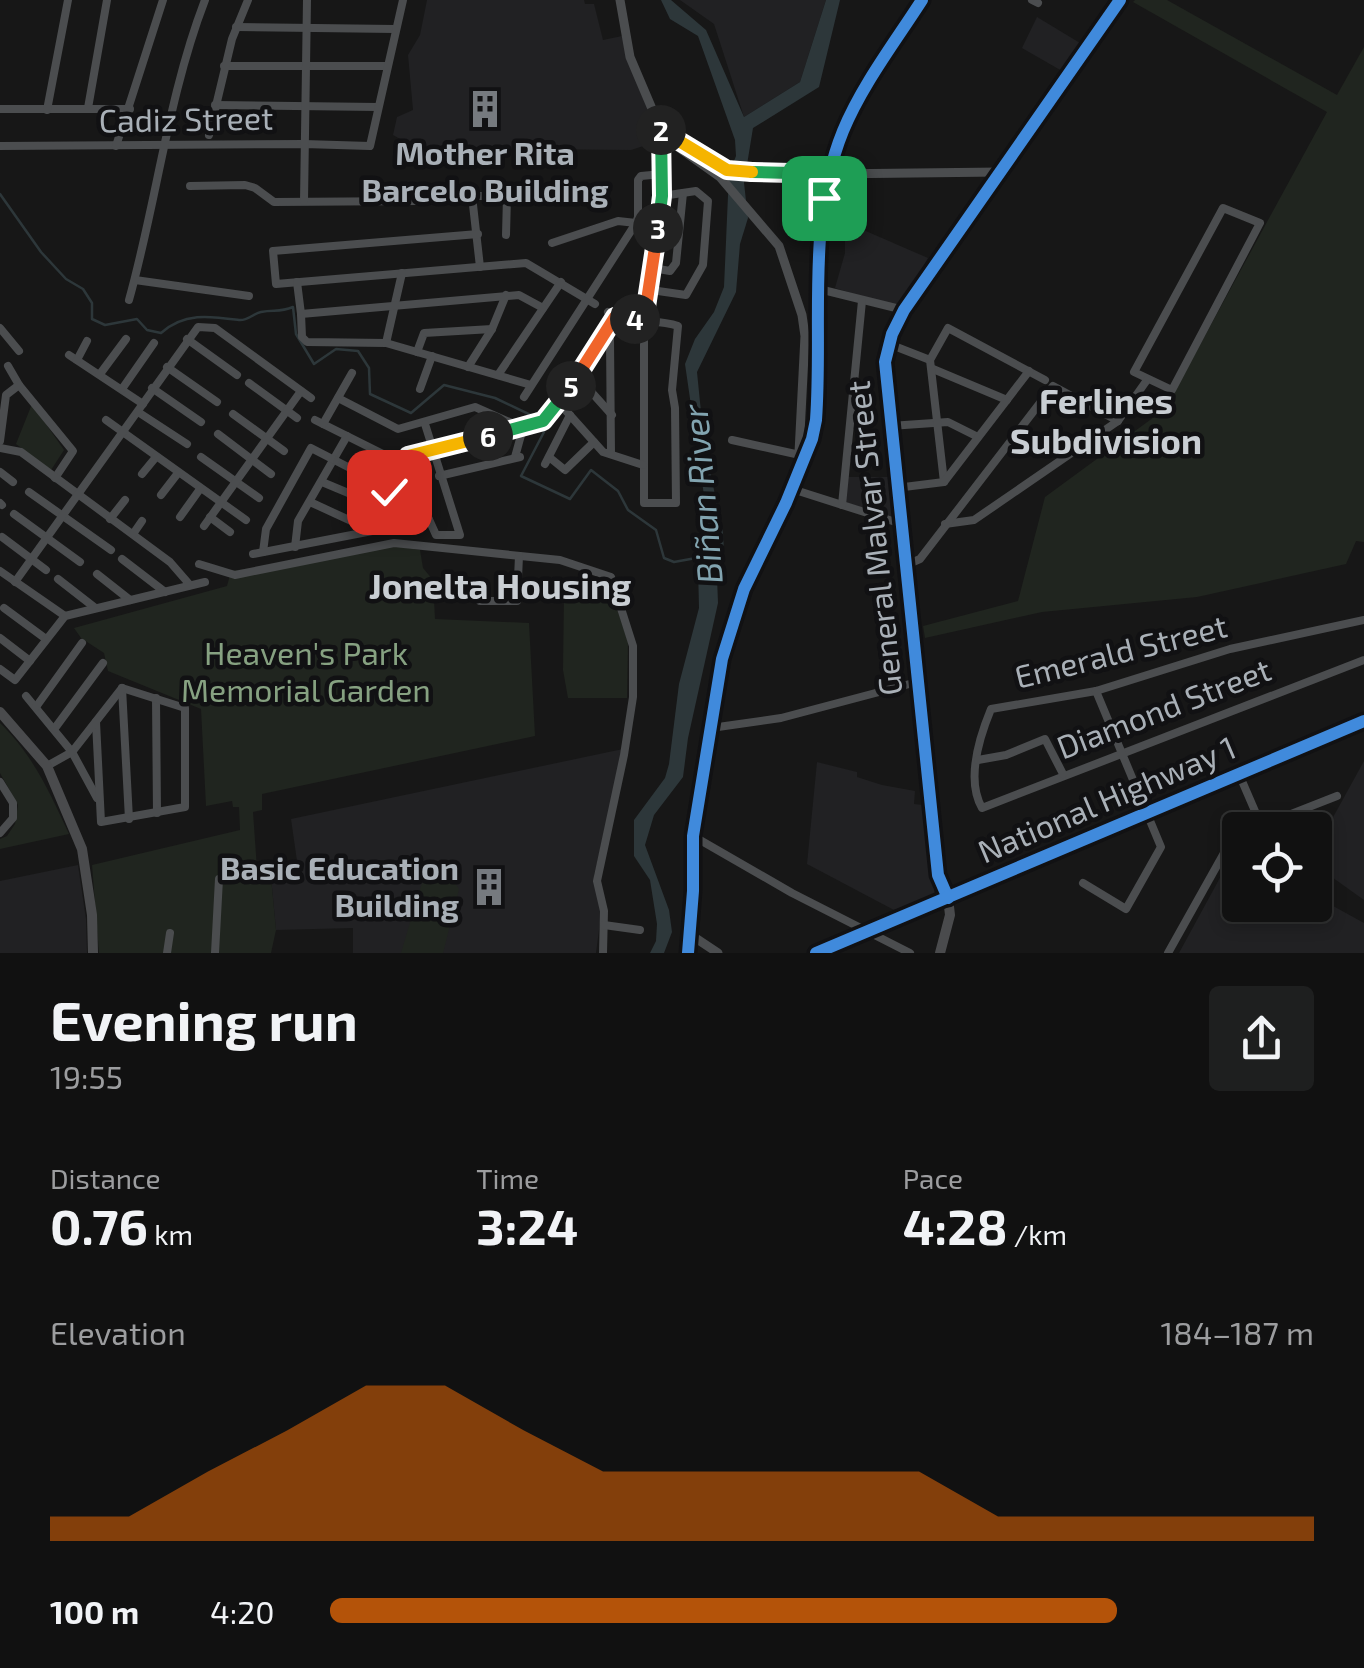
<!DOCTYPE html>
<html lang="en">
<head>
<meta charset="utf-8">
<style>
	body { margin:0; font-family:"Exo 2",sans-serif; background:#1e1f1f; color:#f1f3f6; height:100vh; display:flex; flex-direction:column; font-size:38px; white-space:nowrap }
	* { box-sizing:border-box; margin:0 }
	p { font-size:32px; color:#9c9d9f }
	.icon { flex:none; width:55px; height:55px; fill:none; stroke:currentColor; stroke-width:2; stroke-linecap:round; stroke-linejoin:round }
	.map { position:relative; height:953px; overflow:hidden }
	.side { display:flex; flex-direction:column; background:#111; flex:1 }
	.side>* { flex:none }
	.buttons { position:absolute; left:1222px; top:812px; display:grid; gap:20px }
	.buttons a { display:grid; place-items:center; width:110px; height:110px; border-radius:10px; background:#111; box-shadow:0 5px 15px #0003,0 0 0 2px #303131; font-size:50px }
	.pin { position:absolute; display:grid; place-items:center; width:85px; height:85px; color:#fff; margin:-42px; border-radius:20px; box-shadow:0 5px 15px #0006 }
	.km { position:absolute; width:50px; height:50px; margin:-25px; border-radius:50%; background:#222; color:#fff; font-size:28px; line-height:50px; text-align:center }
	.round { display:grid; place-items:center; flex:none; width:105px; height:105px; border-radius:10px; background:#1e1f1f }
	.overview { display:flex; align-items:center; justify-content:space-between; height:170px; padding:0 50px }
	h1 { font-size:55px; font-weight:700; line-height:75px }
	.figures { display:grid; grid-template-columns:repeat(3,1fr); gap:15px; height:170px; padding:10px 50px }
	.figures div { display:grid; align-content:center }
	.figures b { font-size:50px; font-weight:700 }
	.figures small { font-size:28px; font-weight:400 }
	.figures p { font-size:28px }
	.chart { height:280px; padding:20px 50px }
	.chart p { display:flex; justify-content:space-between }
	.chart svg { width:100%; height:180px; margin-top:10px; fill:#b45309; opacity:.7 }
	ul { padding:0 50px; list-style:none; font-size:32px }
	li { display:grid; grid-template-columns:160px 120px 1fr; align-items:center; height:75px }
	li i { height:25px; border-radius:12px; background:#b45309 }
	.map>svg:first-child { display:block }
</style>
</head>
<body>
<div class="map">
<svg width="1364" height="953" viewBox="0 0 1364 953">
	<rect width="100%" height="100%" fill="#171717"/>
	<g fill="#212123">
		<path d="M427,0H584L585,4H594L603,40L622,36L659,141L631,150L416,148L393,135L397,117L413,110L408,55L420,35Z"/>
		<path d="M680,0H826L800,82L744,117L714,24Z"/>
		<path d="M1037,17L1080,43L1062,71L1022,48Z"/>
		<path d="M845,222L928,258L900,309L835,288L845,253Z"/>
		<path d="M848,477H890L895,518L845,502Z"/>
		<path d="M623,749L594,876L602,907L596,953H353V928L276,930L270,867L297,861L291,819Z"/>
		<path d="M1364,761V900L1315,865V850Z"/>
		<path d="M817,762L857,772V777L882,785L915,791L914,804L923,805L935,896L894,910L807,864Z"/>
		<path d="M1234,852L1240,855V905H1315V896L1364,923V953H1179Z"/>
		<path d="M78,865L86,919L87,953H0V881Z"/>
	</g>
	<g fill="#20251f">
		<path d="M1135,0H1167L1337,95L1364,47V542L1356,541L1346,564L1197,597L1042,612L925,638L923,626L1018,601L1045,497L1165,409L1327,112L1133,2Z"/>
		<path d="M32,404L64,450L51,470L16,444Z"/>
		<path d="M396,546L420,550L423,568L433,580L435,619L529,623L535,736L262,794V810L253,812L257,869L270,867L276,930L271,953H99L92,865L240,830L239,807H233L232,801L206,806L201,709L108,671L104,653L81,638L74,628L227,586L231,571Z"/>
		<path d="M612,594L628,642L627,698H568L563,670L564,595Z"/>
		<path d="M0,723C33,755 50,793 69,834L0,849V839L7,836L15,824L18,805L0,773Z"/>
		<path d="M437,874L451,877L459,889L443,953H401L421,886L425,879Z"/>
	</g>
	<path fill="#2d373a" d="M661,0H671L706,30L744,117L800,82L826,0H840L819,87L753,128L744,183L748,218L740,244L736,292L697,372L704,442L723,533L724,552L717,577L718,603L688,738L683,777L654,815L645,845L669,910L672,932L664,953H650L656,941L657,924L650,880L634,856V820L665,778L669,764L679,684L699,608L698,567L704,558L708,523L685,364L695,339L714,312L724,287L729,173L736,156L735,140L698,36L670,19Z"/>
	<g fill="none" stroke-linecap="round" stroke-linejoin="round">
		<g stroke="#2d373a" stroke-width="2.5">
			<path d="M0,194L41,252L66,279L83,289L92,303V319L105,325L137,319L147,330L161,333C184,312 210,316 239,320C248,321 252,314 261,312C274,309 279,313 293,307L296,334L314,364L336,349L358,351L369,368L370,394L411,413L444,385L495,398L537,418"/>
			<path d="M541,425L544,432L521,476L570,499L591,470L618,491L628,510L656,530L664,558L674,562L707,556"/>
		</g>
		<g stroke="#4b4d4f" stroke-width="8">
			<path d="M1032,0L1038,3"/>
			<path d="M236,27L395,29"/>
			<path d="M224,66H386"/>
			<path d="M215,105L378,107"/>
			<path d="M88,108L107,0"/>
			<path d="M0,109H130"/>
			<path d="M47,110L68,0"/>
			<path d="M209,135L232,39L248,0"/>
			<path d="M1,146L304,144L370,146L403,0"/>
			<path d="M116,146L163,0"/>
			<path d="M190,186L245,185L255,188L274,202L417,201"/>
			<path d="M456,196H549"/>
			<path d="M472,196L480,267"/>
			<path d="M304,201L307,0"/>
			<path d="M1223,208L1260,223L1172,390L1134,372Z"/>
			<path d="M478,234L273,251L276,284L526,263L595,304"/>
			<path d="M506,235L507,196"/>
			<path d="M552,243L618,221L636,223"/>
			<path d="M653,268L670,271L676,263L683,193"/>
			<path d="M135,280L249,296"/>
			<path d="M297,282L301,314"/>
			<path d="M819,289L904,310"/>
			<path d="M651,290L686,295L703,265L708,201L696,191L662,196"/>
			<path d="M129,300C157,200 168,96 205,0"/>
			<path d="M608,312C628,325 656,318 678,326L672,390L675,408L676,503H644V320L662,196L664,137"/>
			<path d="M0,328L19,351"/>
			<path d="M607,330L610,339L611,454"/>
			<path d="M187,339L237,375"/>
			<path d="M386,343L402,273"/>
			<path d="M889,344L930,360"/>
			<path d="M417,352L424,333L492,329"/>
			<path d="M69,355L143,404"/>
			<path d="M77,360L87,341"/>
			<path d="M8,366L19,385L73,451L55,478"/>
			<path d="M167,367L217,402"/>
			<path d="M468,367L492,329L506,295"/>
			<path d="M933,369L1007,400"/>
			<path d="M100,374L126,339"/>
			<path d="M498,375L561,282"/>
			<path d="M577,376L612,415"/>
			<path d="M249,383L297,418"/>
			<path d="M531,385L386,343L307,342L302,337L301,314L519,295L543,308"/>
			<path d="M152,388L201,422"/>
			<path d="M122,389L154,343"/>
			<path d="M420,389L432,356"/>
			<path d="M524,397L636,223L638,217V180L641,176L662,174"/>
			<path d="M338,398L398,429L475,407L523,428"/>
			<path d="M559,403L603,452L643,465"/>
			<path d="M138,412L187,444"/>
			<path d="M233,414L284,451"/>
			<path d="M106,420L246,520"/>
			<path d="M315,420L383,454L398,457L543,421L559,403L615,317"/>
			<path d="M323,424L352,373"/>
			<path d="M890,426L948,422L978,437"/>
			<path d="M218,434L271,474"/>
			<path d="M732,440L800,455"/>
			<path d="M0,441L6,395L19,385"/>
			<path d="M0,448L21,452L170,562L190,585"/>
			<path d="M201,457L259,498"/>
			<path d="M408,457L418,495L436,535H460L425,424"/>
			<path d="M515,457L523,428"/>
			<path d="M549,457L565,470L594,442"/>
			<path d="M545,464L570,415"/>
			<path d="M800,468L812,439L816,420C823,324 806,222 843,131C862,85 895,42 922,0"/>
			<path d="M0,472L13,482"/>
			<path d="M142,474L156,457"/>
			<path d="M439,476L520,457"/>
			<path d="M322,482L377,505L418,495"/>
			<path d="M944,482L930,360L948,328L1045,380"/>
			<path d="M896,488L944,482L1029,371"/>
			<path d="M792,489L902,524"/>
			<path d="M29,492L111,550"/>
			<path d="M161,495L178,473"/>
			<path d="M310,502L371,530"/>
			<path d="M0,503L2,505"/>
			<path d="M842,505L862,301"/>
			<path d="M14,514L80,562"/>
			<path d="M180,517L200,489"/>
			<path d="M210,517L230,532"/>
			<path d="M110,519L125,500"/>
			<path d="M945,524L974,520L1118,421L1147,380"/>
			<path d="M204,526L301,391"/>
			<path d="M133,534L142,521"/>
			<path d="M2,537L46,570"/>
			<path d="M295,547L298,521L347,436"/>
			<path d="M263,552L266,529L311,448L381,484L389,492L391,502"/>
			<path d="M253,554L429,520"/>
			<path d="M122,559L165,592"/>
			<path d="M199,564L235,575L394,543L560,560L611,577L633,646V697L624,755L597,881L604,911L603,953"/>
			<path d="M904,566L920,559L1053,386L1118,421"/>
			<path d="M0,571L65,616"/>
			<path d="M97,574L130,600"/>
			<path d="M58,579L94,607"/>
			<path d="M15,582L198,327L215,328L311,398"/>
			<path d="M480,601H517L519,556"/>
			<path d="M4,608L46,639"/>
			<path d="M1364,620L1230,649L1096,691L991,709C979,738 966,780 982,808L1364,660"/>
			<path d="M0,638L30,661"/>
			<path d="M0,669L15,680L65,616L205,582"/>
			<path d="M122,688L129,819"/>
			<path d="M26,696L72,752L97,798"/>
			<path d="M156,698L157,813"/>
			<path d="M36,707L82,643"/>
			<path d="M96,722L101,822L185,807V708L122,688"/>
			<path d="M55,728L103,663"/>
			<path d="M711,728L781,718L917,682"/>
			<path d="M978,760L1006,755L1045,739L1063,774"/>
			<path d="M47,766L72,752L122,688"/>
			<path d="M1239,774L1261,825"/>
			<path d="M0,782L13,803V818L0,833"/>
			<path d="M1250,830L1337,796"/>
			<path d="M693,836L792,893L910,953"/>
			<path d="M1083,883L1126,909L1161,847L1096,691"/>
			<path d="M604,925L640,930"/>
			<path d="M167,953L170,933"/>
			<path d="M215,953L219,879"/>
			<path d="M1168,953L1233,837L1240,834"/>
		</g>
		<g stroke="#4b4d4f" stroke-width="9">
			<path d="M620,0L630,57L664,137L720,177L779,246L802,315L805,336L798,472L786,503L744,589L722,659L693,836V891L688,953"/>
			<path d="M662,130L727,169L829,174L1000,172"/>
			<path d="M691,935L718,953"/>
		</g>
		<g stroke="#4a4b4d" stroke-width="10">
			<path d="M0,712L47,766L82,849L92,915L93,953"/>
			<path d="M940,953L950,915L948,898"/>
		</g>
		<g stroke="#4d4f51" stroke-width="12">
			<path d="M948,898L938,875L885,362L892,334L904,310L1120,0"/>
			<path d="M816,953L1364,721"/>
		</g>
		<g stroke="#111113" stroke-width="19">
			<g id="cycleway">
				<path d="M948,898L938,875L885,362L892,334L904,310L1120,0"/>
				<path d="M688,953L693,891V836L722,659L744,589L786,503L812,439L816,420C823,324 806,222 843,131C862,85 895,42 922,0"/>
				<path d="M816,953L1364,721"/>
			</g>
		</g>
		<use href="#cycleway" stroke="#408adc" stroke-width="12"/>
	</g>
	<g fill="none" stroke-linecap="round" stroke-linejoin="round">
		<g stroke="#fff" stroke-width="20">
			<path id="split-1" d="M752,172L829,174L824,198"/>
		</g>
		<g stroke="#fff" stroke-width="20">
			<path id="split-2" d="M661,130L727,170L752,172"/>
		</g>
		<g stroke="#fff" stroke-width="20">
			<path id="split-3" d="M658,228L662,196L661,130"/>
		</g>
		<g stroke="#fff" stroke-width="20">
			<path id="split-4" d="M635,319L644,320L658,228"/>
		</g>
		<g stroke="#fff" stroke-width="20">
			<path id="split-5" d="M571,386L615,317L635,319"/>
		</g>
		<g stroke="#fff" stroke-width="20">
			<path id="split-6" d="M488,436L543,421L571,386"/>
		</g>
		<g stroke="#fff" stroke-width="20">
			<path id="split-7" d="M413,475L408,456L488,436"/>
		</g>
		<g stroke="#fff" stroke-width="20">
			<path id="split-8" d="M389,492L391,502L418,494L413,475"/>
		</g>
		<use href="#split-1" stroke="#22a559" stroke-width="12"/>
		<use href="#split-2" stroke="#f5b400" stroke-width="12"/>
		<use href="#split-3" stroke="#22a559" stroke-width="12"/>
		<use href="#split-4" stroke="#f0652b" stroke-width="12"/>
		<use href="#split-5" stroke="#f0652b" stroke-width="12"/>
		<use href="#split-6" stroke="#22a559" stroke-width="12"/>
		<use href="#split-7" stroke="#f5b400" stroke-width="12"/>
		<use href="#split-8" stroke="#f5b400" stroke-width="12"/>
	</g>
	<defs>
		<g id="building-bare" transform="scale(3)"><path d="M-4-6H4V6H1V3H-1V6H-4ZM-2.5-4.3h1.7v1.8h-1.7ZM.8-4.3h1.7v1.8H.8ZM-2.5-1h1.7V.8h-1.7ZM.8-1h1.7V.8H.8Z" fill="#767a7f" stroke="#111113" stroke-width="2.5" paint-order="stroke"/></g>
	</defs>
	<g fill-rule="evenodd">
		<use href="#building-bare" x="485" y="109"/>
		<use href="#building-bare" x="489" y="887"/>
	</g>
	<g text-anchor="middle" stroke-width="9" stroke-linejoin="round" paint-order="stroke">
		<g font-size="32" fill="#a9b0b7" stroke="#111113">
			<text transform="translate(186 120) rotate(-1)" y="11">Cadiz Street</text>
			<text transform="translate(875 538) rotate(-96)" y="11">General Malvar Street</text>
			<text transform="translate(1121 652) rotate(-14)" y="11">Emerald Street</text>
			<text transform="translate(1164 709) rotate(-21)" y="11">Diamond Street</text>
			<text transform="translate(1107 800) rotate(-23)" y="11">National Highway 1</text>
		</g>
		<g font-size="32" font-weight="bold" fill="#a9b0b7" stroke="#111113">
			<text x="485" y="165">Mother Rita<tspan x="485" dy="37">Barcelo Building</tspan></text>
			<text x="459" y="880" text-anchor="end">Basic Education<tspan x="459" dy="37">Building</tspan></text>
		</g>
		<g font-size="32" fill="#86a181" stroke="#111113">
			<text x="306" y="665">Heaven's Park<tspan x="306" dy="37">Memorial Garden</tspan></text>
		</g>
		<g font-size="35" font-weight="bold" fill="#c9ced3" stroke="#111113">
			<text x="1106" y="414">Ferlines<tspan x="1106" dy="40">Subdivision</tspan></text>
			<text x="500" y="599">Jonelta Housing</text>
		</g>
		<g font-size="35" font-style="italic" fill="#82a4b0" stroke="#111113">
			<text transform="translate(703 494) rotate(-95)" y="12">Biñan River</text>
		</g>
	</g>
</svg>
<div class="buttons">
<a><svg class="icon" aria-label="locate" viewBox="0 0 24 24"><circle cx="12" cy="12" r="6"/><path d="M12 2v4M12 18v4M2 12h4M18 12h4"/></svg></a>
</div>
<div class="pin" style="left:824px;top:198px;background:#1e9e55"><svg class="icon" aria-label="arrive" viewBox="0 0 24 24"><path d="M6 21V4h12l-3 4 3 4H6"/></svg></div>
<div class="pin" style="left:389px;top:492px;background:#d93025"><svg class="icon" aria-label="check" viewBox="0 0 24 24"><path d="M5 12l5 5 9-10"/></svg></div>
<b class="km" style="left:661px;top:130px">2</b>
<b class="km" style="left:658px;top:228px">3</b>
<b class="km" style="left:635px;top:319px">4</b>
<b class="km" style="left:571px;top:386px">5</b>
<b class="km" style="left:488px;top:436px">6</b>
</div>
<section class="side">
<div class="overview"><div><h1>Evening run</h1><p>19:55</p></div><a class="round"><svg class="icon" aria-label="share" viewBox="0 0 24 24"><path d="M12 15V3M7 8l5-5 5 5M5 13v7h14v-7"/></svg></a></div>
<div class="figures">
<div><p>Distance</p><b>0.76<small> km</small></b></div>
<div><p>Time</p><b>3:24</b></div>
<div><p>Pace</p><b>4:28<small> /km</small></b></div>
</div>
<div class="chart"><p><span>Elevation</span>184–187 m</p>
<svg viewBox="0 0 160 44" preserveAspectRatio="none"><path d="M0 44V38L10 38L20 27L30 17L40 6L50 6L60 17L70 27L80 27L90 27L100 27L110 27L120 38L130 38L140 38L150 38L160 38V44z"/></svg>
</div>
<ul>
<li><b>100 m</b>4:20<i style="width:80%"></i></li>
</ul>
</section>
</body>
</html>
